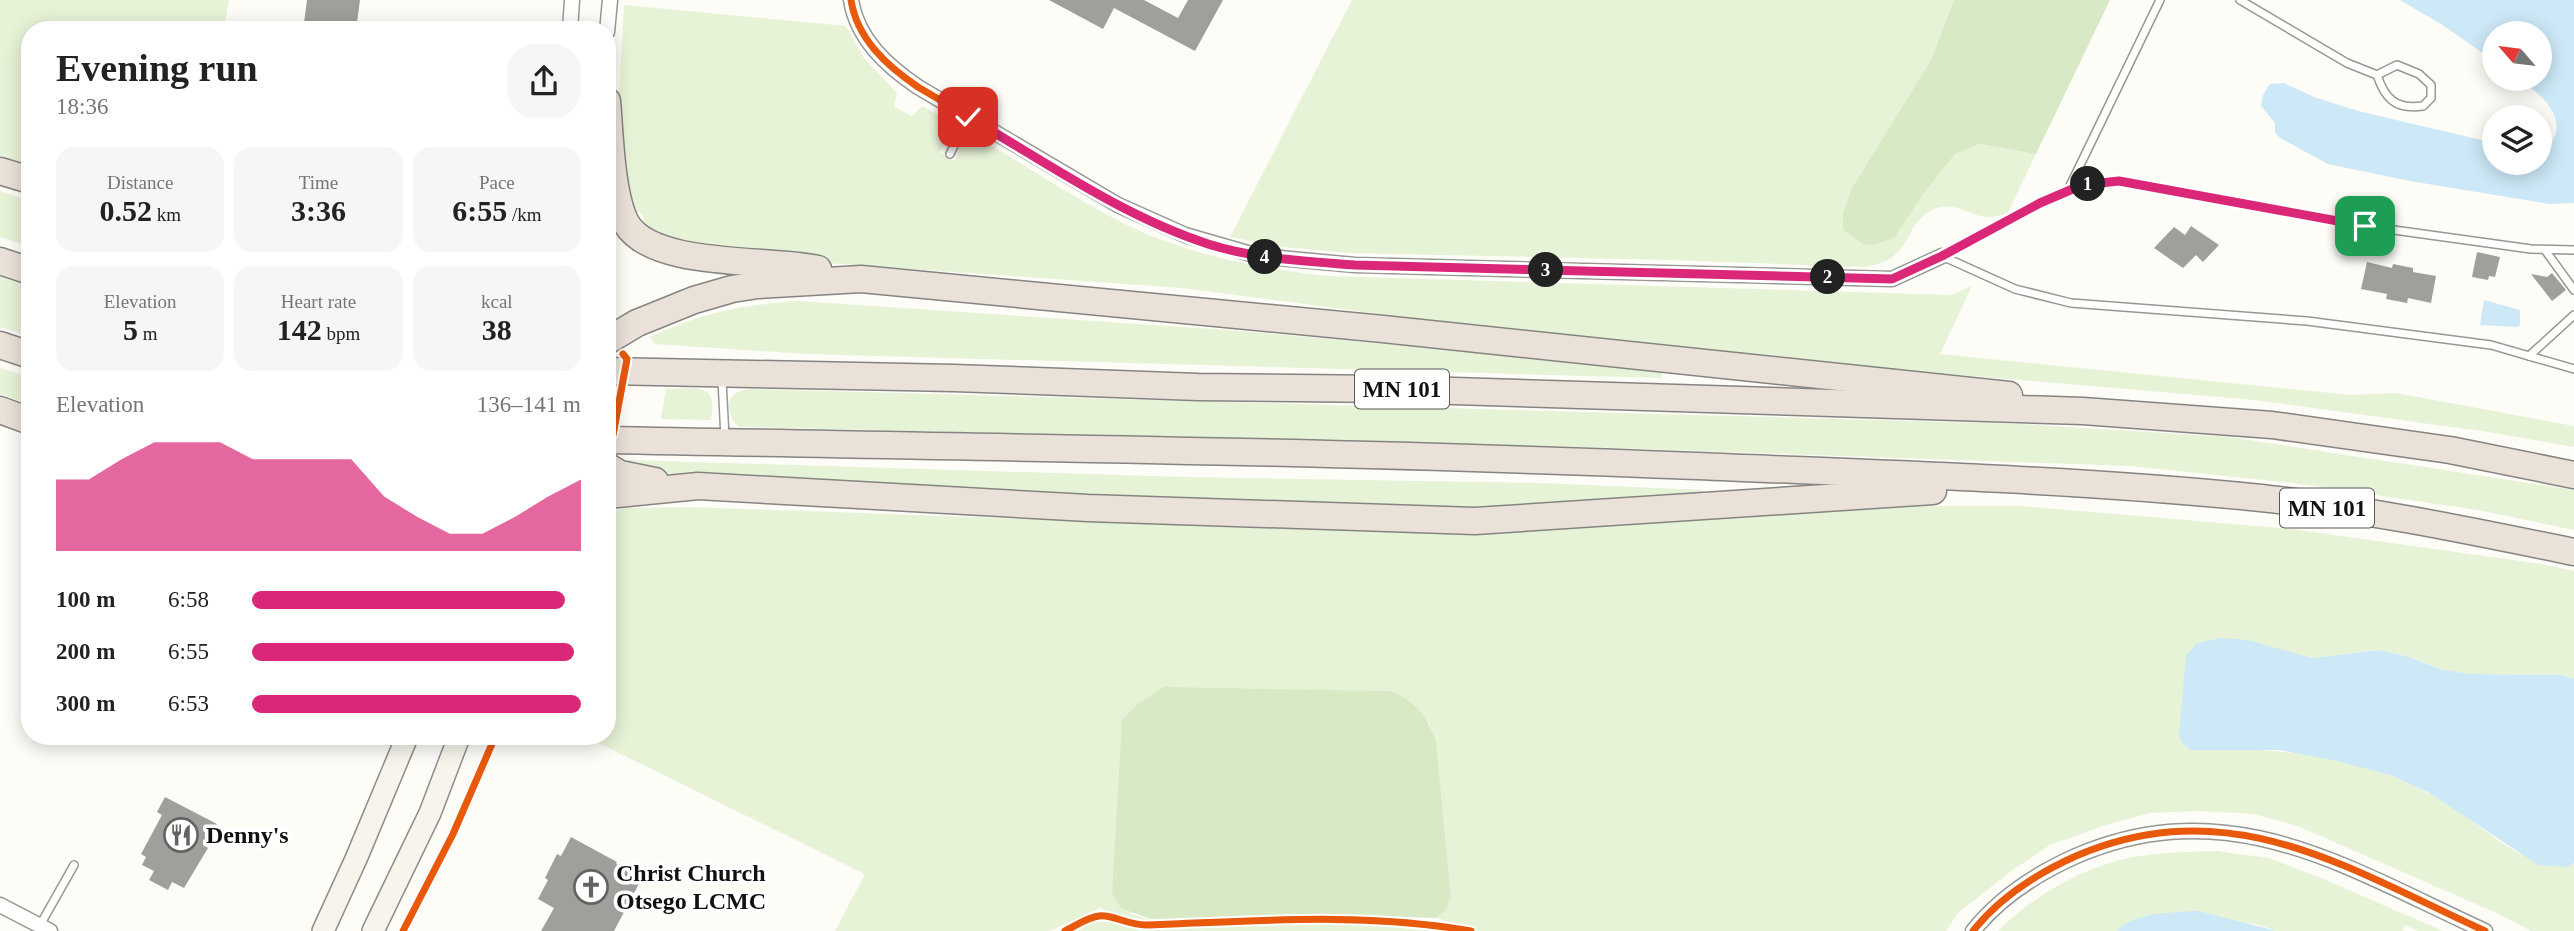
<!DOCTYPE html>
<html lang="en">
<head>
<meta charset="utf-8">
<style>
	body { margin:0; font-family:Georgia,serif; background:#f6f6f6; color:#222; height:100vh; display:flex; flex-direction:column; font-size:26px; white-space:nowrap }
	* { box-sizing:border-box; margin:0 }
	p { font-size:23px; color:#767676 }
	.icon { flex:none; width:38px; height:38px; fill:none; stroke:currentColor; stroke-width:2; stroke-linecap:round; stroke-linejoin:round }
	.map { position:relative; flex:1; overflow:hidden }
	.details { position:absolute; left:21px; top:21px; width:595px; height:724px; display:flex; flex-direction:column; background:#fff; border-radius:28px; box-shadow:0 4px 18px #0003 }
	.details>* { flex:none }
	.needle { width:46px; rotate:298deg }
	.tools { position:absolute; left:2482px; top:21px; display:grid; gap:14px }
	.tools a { display:grid; place-items:center; width:70px; height:70px; border-radius:50%; background:#fff; box-shadow:0 4px 18px #0003; font-size:35px }
	.pin { position:absolute; display:grid; place-items:center; width:60px; height:60px; color:#fff; margin:-30px; border-radius:14px; box-shadow:0 4px 10px #0006 }
	.km { position:absolute; width:35px; height:35px; margin:-18px; border-radius:50%; background:#222; color:#fff; font-size:19px; line-height:35px; text-align:center }
	.round { display:grid; place-items:center; flex:none; width:74px; height:74px; border-radius:28px; background:#f6f6f6 }
	.overview { display:flex; align-items:center; justify-content:space-between; height:119px; padding:0 35px }
	h1 { font-size:38px; font-weight:700; line-height:52px }
	.stats { display:grid; grid-template-columns:repeat(3,1fr); gap:10px; height:119px; padding:7px 35px }
	.stats div { display:grid; align-content:center; border-radius:18px; background:#f6f6f6; text-align:center }
	.stats b { font-size:30px; font-weight:700 }
	.stats small { font-size:19px; font-weight:400 }
	.stats p { font-size:19px }
	.chart { height:196px; padding:14px 35px }
	.chart p { display:flex; justify-content:space-between }
	.chart svg { width:100%; height:126px; margin-top:7px; fill:#db2777; opacity:.7 }
	ul { padding:0 35px; list-style:none; font-size:23px }
	li { display:grid; grid-template-columns:112px 84px 1fr; align-items:center; height:52px }
	li i { height:18px; border-radius:9px; background:#db2777 }
	.map>svg:first-child { display:block }
</style>
</head>
<body>
<div class="map">
<svg width="2574" height="931" viewBox="0 0 2574 931">
	<rect width="100%" height="100%" fill="#fdfcf7"/>
	<g fill="#e7f3d7">
		<path d="M0,0H229L224,30H30V164L0,156Z"/>
		<path d="M1352,0H1954L1931,60L1853,186L1924,193L1955,154L1980,144L2036,154L2007,214C2000,215 1993,218 1985,217C1967,214 1952,200 1932,210C1900,227 1915,261 1863,267L1669,260L1349,253L1282,247L1230,237Z"/>
		<path d="M624,5L846,26L863,57L897,93L894,107L912,116L922,106L955,124L939,153L955,161L965,134L969,132C1020,162 1069,195 1121,222C1186,255 1257,268 1328,276L1951,295L1972,286L1940,354L2351,395L2396,393L2574,426V447L2488,432L2255,400L1854,366L1494,329L1182,288L812,262L677,247L642,225L644,218L640,212L635,211L630,203L619,95Z"/>
		<path d="M0,191L30,201V247L0,237Z"/>
		<path d="M0,276L30,287V337L0,327Z"/>
		<path d="M799,301L1228,330L1662,368L1661,378L807,354L655,344L650,337C703,312 742,305 799,301Z"/>
		<path d="M0,368L30,377V404L0,394Z"/>
		<path d="M666,389C695,389 719,381 711,420L661,419Z"/>
		<path d="M751,389L2022,424L2230,437L2574,490V530L2478,510L2294,483L2130,466L1585,447L739,427L733,421C725,401 729,391 751,389Z"/>
		<path d="M628,460L1185,477L1541,483L1702,490L1703,498L1468,511L677,478L649,474L627,466Z"/>
		<path d="M1831,506H2021L2291,529L2542,564L2574,571V679L2560,675L2469,674L2440,669L2406,656L2380,650L2312,658L2282,651L2239,749C2303,751 2370,762 2427,792C2459,808 2485,833 2516,852C2530,860 2551,863 2567,867L2574,863V931H2531L2501,915L2300,827L2254,814L2198,811L2150,813L2103,826L2050,845L2010,872L1958,913L1946,931H1478L1436,918L1445,911L1451,897L1436,740L1428,721L1131,914L1156,921H1129L1100,908L1050,931H835L865,874L586,737H607V513L624,508L688,507L1255,527H1438Z"/>
		<path d="M2216,851L2269,858L2326,880L2443,931H2418L2405,925L2402,929L2405,931H2277L2256,924L2148,916L2131,922L2117,931H1998C2032,897 2081,868 2129,858C2157,852 2187,852 2216,851Z"/>
		<path d="M1098,919L1133,928L1387,923L1427,926L1452,931H1076Z"/>
	</g>
	<g fill="#d8eac5">
		<path d="M1954,0H2110L2036,154L1980,144L1955,154L1924,193L1894,238L1873,245L1863,244L1843,230V213L1853,186L1931,60Z"/>
		<path d="M1164,687L1390,691C1415,701 1426,715 1436,740L1451,897L1445,911L1436,918L1344,915L1156,921L1121,908L1112,894L1122,720L1138,704Z"/>
	</g>
	<g fill="#cde8f7">
		<path d="M2400,0H2574V203L2549,204L2410,181L2328,164L2280,138L2275,132V123L2261,106L2263,95L2270,84L2284,83L2314,97L2358,111L2494,143V163H2539V151H2544C2574,123 2544,96 2519,79H2539V33H2494V61L2444,26Z"/>
		<path d="M2484,300L2520,310V325L2517,327L2480,325Z"/>
		<path d="M2219,638L2248,640L2312,658L2380,650L2406,656L2440,669L2469,674L2560,675L2574,679V863L2567,867L2538,865L2428,792L2390,775L2337,761L2279,750H2191L2183,744L2179,735L2186,656L2196,644Z"/>
		<path d="M2198,911L2277,931H2117C2135,911 2173,913 2198,911Z"/>
	</g>
	<g fill="#a19f9c">
		<path d="M307,0H360L356,30H303Z"/>
		<path d="M1049,0H1144L1178,18L1188,0H1223L1195,51L1114,8L1103,29Z"/>
		<path d="M2191,226L2219,245L2203,262L2196,255L2183,268L2154,248L2174,227L2185,235Z"/>
		<path d="M2477,252L2500,257L2495,277L2489,276L2488,280L2472,277Z"/>
		<path d="M2367,262L2392,268L2393,264L2413,268V272L2436,276L2431,303L2408,298L2407,303L2386,299L2387,294L2361,289Z"/>
		<path d="M2552,273L2566,290L2552,301L2531,274L2547,277Z"/>
		<path d="M165,797L217,824L205,846L208,848L184,888L172,882L168,890L149,880L154,871L142,865L146,857L141,854L162,815L157,812Z"/>
		<path d="M571,837L617,862L616,864L642,878L614,931H541L554,908L538,899L548,880L545,878L557,854L561,856Z"/>
	</g>
	<g fill="none" stroke-linecap="round" stroke-linejoin="round">
		<g stroke="#979795" stroke-width="10">
			<g id="service">
				<path d="M2240,0L2347,63L2377,75L2397,65L2419,74L2431,85V98L2423,106C2396,110 2385,99 2377,75"/>
				<path d="M950,154L968,117"/>
				<path d="M2068,190L2160,0"/>
				<path d="M2545,250L2574,290"/>
				<path d="M1942,256L2040,203L2082,185L2119,181L2365,226L2531,249L2574,250"/>
				<path d="M1942,256L2015,289L2071,303L2307,321L2491,345L2574,369"/>
				<path d="M2529,356L2574,315"/>
				<path d="M722,380L725,438"/>
				<path d="M39,927L74,865"/>
			</g>
		</g>
		<g stroke="#979795" stroke-width="17">
			<g id="minor">
				<path d="M851,0C857,39 887,66 918,87L1118,205L1185,235L1258,256L1355,265L1892,279L1942,256"/>
				<path d="M570,30L572,0"/>
				<path d="M607,32L610,0"/>
				<path d="M0,905L50,931"/>
				<path d="M1973,931C1999,898 2038,873 2076,856C2230,790 2347,868 2485,931"/>
			</g>
		</g>
		<g stroke="#8e8d8b" stroke-width="24">
			<g id="secondary">
				<path d="M323,931L356,859L407,737"/>
				<path d="M373,931L430,813L459,737"/>
			</g>
		</g>
		<g stroke="#858482" stroke-width="29">
			<g id="motorway">
				<path d="M607,101C610,134 611,194 626,223C652,269 771,258 818,269"/>
				<path d="M0,171L30,180"/>
				<path d="M0,261L30,271"/>
				<path d="M607,341L637,323L694,300L732,289L758,285L861,279L1383,329L2009,395"/>
				<path d="M0,345L30,355"/>
				<path d="M607,371L954,378L1198,387L1391,389L2083,411L2272,425L2450,450L2574,475"/>
				<path d="M0,410L30,421"/>
				<path d="M607,440C971,447 1334,451 1697,466C1885,474 2074,479 2261,498C2366,509 2471,531 2574,552"/>
				<path d="M607,466L620,474L655,481"/>
				<path d="M607,495L698,486L1088,508L1475,521L1933,491"/>
			</g>
		</g>
		<use href="#service" stroke="#fffffe" stroke-width="7"/>
		<use href="#minor" stroke="#fffffe" stroke-width="14"/>
		<use href="#secondary" stroke="#f6f4eb" stroke-width="21"/>
		<use href="#motorway" stroke="#eae1d8" stroke-width="26"/>
		<g stroke="#fff" stroke-width="11">
			<g id="cycleway">
				<path d="M851,0C857,39 887,66 918,87L1118,205L1185,235L1258,256L1355,265L1892,279L1942,256"/>
				<path d="M607,440L613,435L627,359L623,354"/>
				<path d="M403,931L453,834L495,737"/>
				<path d="M1065,931C1075,926 1088,917 1099,916C1112,914 1127,925 1146,925C1254,921 1364,912 1471,931"/>
				<path d="M1973,931C1999,898 2038,873 2076,856C2230,790 2347,868 2485,931"/>
			</g>
		</g>
		<use href="#cycleway" stroke="#e8590c" stroke-width="7"/>
	</g>
	<g fill="none" stroke-linecap="round" stroke-linejoin="round">
		<g stroke="#fff" stroke-width="14">
			<path id="route" d="M968,117C1046,162 1122,216 1208,244C1255,259 1306,261 1355,265L1892,279L1942,256L2040,203L2082,185L2119,181L2365,226"/>
		</g>
		<use href="#route" stroke="#db2777" stroke-width="9"/>
	</g>
	<defs>
		<g id="restaurant-ring" transform="scale(1.75)"><circle r="9.5" fill="#fff" stroke="#646362" stroke-width="1.5"/><path d="M-5-6h1v4h1v-4h1v4h1v-4h1v5L-1.5 .5V6h-2V.5L-5-1ZM5-6V6H3V1.5H1.5Q1.5-4 5-6Z" fill="#646362"/></g>
		<g id="church-ring" transform="scale(1.75)"><circle r="9.5" fill="#fff" stroke="#646362" stroke-width="1.5"/><path d="M-1.2-6h2.4v3.5h3.3v2.4h-3.3V6h-2.4V-.1h-3.3v-2.4h3.3Z" fill="#646362"/></g>
	</defs>
	<g fill-rule="evenodd">
		<use href="#restaurant-ring" x="181" y="835"/>
		<use href="#church-ring" x="591" y="887"/>
	</g>
	<g text-anchor="middle" stroke-width="7" stroke-linejoin="round" paint-order="stroke">
		<g fill="#fff" stroke="#585858" stroke-width="2">
			<rect x="1355" y="369.5" width="94" height="39" rx="5"/>
			<rect x="2280" y="488.5" width="94" height="39" rx="5"/>
		</g>
		<g font-size="23" font-weight="bold" fill="#111">
			<text x="1402" y="397">MN 101</text>
			<text x="2327" y="516">MN 101</text>
		</g>
		<g font-size="24" font-weight="bold" fill="#111" stroke="#fff" text-anchor="start">
			<text x="206" y="843">Denny's</text>
			<text x="616" y="881">Christ Church<tspan x="616" dy="28">Otsego LCMC</tspan></text>
		</g>
	</g>
</svg>
<div class="tools">
<a><svg class="needle" viewBox="-14 -14 28 28"><path d="M0-13l5 13h-10z" fill="#e53935"/><path d="M0 13l5-13h-10z" fill="#767676"/></svg></a>
<a><svg class="icon" aria-label="layers" viewBox="0 0 24 24"><path d="M12 4l9 5-9 5-9-5zM3 14l9 5 9-5"/></svg></a>
</div>
<div class="pin" style="left:2365px;top:226px;background:#1e9e55"><svg class="icon" aria-label="arrive" viewBox="0 0 24 24"><path d="M6 21V4h12l-3 4 3 4H6"/></svg></div>
<div class="pin" style="left:968px;top:117px;background:#d93025"><svg class="icon" aria-label="check" viewBox="0 0 24 24"><path d="M5 12l5 5 9-10"/></svg></div>
<b class="km" style="left:2088px;top:184px">1</b>
<b class="km" style="left:1828px;top:277px">2</b>
<b class="km" style="left:1546px;top:270px">3</b>
<b class="km" style="left:1265px;top:257px">4</b>
<section class="details">
<div class="overview"><div><h1>Evening run</h1><p>18:36</p></div><a class="round"><svg class="icon" aria-label="share" viewBox="0 0 24 24"><path d="M12 15V3M7 8l5-5 5 5M5 13v7h14v-7"/></svg></a></div>
<div class="stats">
<div><p>Distance</p><b>0.52<small> km</small></b></div>
<div><p>Time</p><b>3:36</b></div>
<div><p>Pace</p><b>6:55<small> /km</small></b></div>
</div>
<div class="stats">
<div><p>Elevation</p><b>5<small> m</small></b></div>
<div><p>Heart rate</p><b>142<small> bpm</small></b></div>
<div><p>kcal</p><b>38</b></div>
</div>
<div class="chart"><p><span>Elevation</span>136–141 m</p>
<svg viewBox="0 0 160 44" preserveAspectRatio="none"><path d="M0 44V19L10 19L20 12L30 6L40 6L50 6L60 12L70 12L80 12L90 12L100 25L110 32L120 38L130 38L140 32L150 25L160 19V44z"/></svg>
</div>
<ul>
<li><b>100 m</b>6:58<i style="width:95%"></i></li>
<li><b>200 m</b>6:55<i style="width:98%"></i></li>
<li><b>300 m</b>6:53<i style="width:100%"></i></li>
</ul>
</section>
</div>
</body>
</html>
